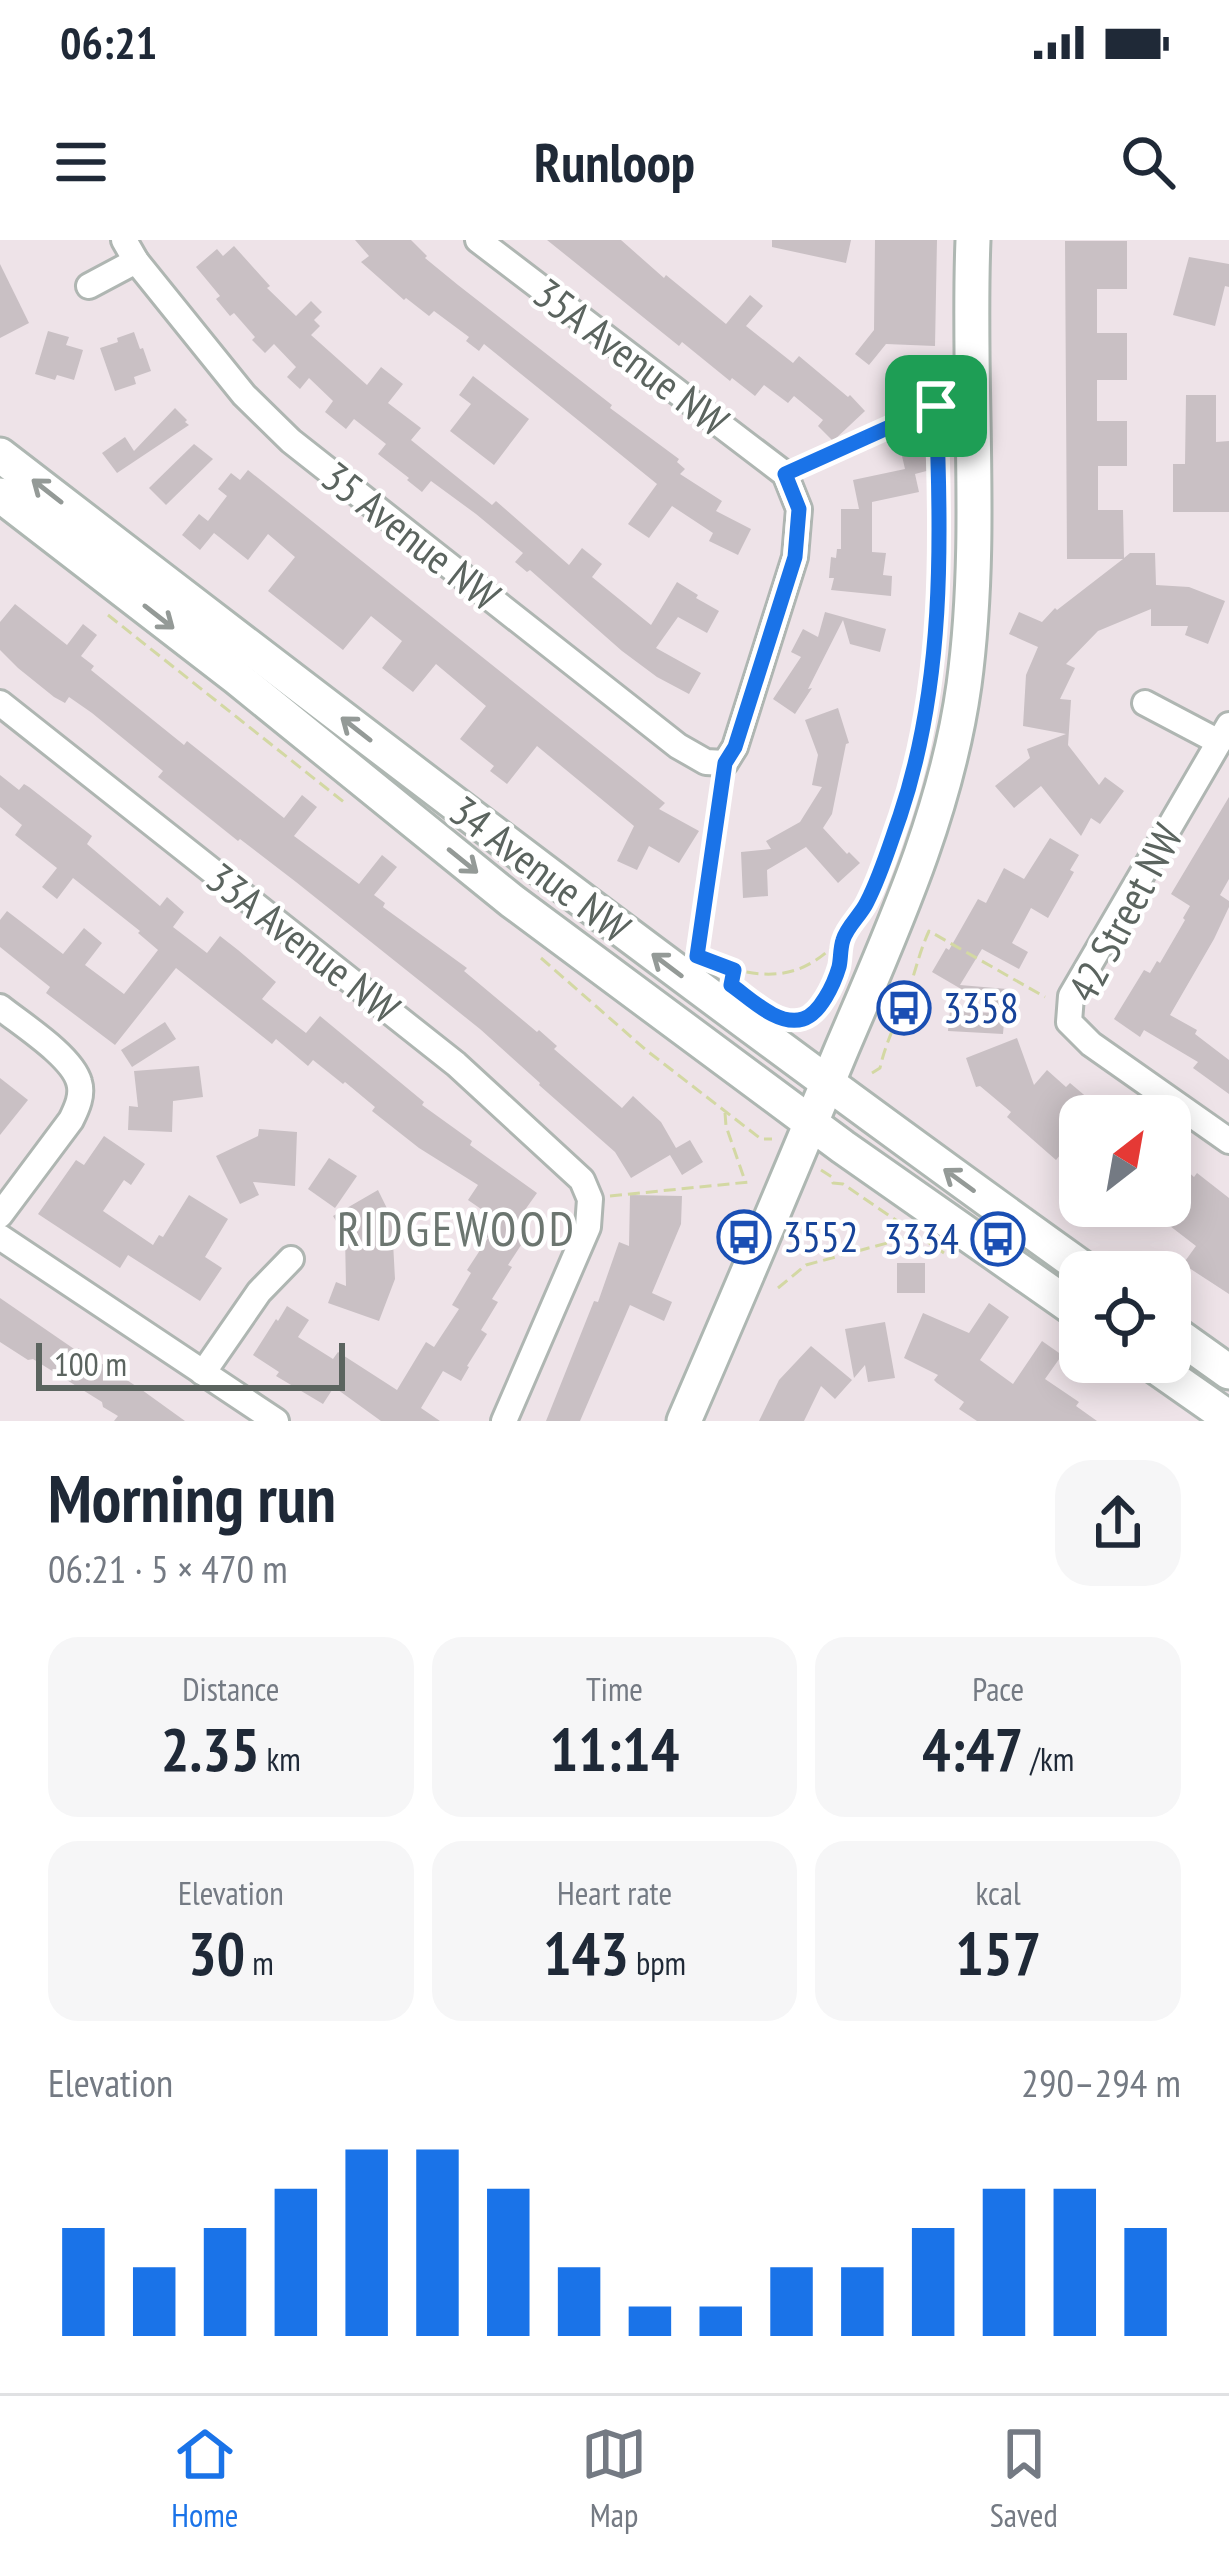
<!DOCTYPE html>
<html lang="en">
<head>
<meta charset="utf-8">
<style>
	body { margin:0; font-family:"PT Sans Narrow",sans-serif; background:#f6f6f7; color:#1f2937; height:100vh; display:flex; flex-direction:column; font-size:45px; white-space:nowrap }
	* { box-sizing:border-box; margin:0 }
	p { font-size:39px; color:#747a83 }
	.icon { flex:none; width:66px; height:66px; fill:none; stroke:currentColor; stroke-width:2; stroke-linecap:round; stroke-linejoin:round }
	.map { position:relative; height:1181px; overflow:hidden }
	.drawer { display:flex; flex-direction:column; background:#fff; flex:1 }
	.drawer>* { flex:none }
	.needle { width:78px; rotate:31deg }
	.buttons { position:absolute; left:1059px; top:855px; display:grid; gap:24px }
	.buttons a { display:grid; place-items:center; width:132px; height:132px; border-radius:24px; background:#fff; box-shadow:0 6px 30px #0003; font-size:60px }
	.scale { position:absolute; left:36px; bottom:30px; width:309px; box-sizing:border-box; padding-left:12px; border:6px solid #5b645f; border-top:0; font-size:33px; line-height:42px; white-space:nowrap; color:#5b645f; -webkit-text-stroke:9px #fff; paint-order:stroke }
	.pin { position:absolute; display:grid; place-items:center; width:102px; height:102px; color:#fff; margin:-51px; border-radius:24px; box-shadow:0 6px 18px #0006 }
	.round { display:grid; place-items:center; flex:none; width:126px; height:126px; border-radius:36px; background:#f6f6f7 }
	.headline { display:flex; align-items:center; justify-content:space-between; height:204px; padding:0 48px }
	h1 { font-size:66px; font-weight:800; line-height:90px }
	.figures { display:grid; grid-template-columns:repeat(3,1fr); gap:18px; height:204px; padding:12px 48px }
	.figures div { display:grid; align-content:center; border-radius:30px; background:#f6f6f7; text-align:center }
	.figures b { font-size:60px; font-weight:800 }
	.figures small { font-size:33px; font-weight:400 }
	.figures p { font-size:33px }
	.chart { height:336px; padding:24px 48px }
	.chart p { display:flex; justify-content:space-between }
	.chart svg { width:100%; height:216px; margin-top:12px; stroke:#1a73e8; stroke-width:6 }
	.status { display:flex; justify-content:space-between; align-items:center; height:84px; padding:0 60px; background:#fff; direction:ltr }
	.status svg { height:33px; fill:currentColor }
	header { display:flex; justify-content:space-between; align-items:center; height:156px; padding:0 48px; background:#fff; font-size:54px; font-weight:800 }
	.menu { display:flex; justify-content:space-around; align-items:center; height:168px; border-top:3px solid #e0e1e3; background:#fff; font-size:33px; color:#747a83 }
	.menu a { display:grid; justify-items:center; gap:6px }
	.menu .active { color:#1a73e8 }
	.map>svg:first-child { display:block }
</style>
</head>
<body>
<div class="status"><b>06:21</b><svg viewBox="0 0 49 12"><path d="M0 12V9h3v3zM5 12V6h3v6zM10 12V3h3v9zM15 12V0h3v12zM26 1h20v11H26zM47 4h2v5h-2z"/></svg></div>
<header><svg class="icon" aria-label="menu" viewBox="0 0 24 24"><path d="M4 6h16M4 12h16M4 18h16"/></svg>Runloop<svg class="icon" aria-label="search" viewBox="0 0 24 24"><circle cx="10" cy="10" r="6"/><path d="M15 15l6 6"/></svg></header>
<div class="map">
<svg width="1229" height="1181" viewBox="0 0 1229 1181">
	<rect width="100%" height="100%" fill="#eee3e8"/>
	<g fill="#c9c0c4">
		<path d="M355,0H411L427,16L425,18L458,45L612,165L610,168L679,219L677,222L685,229L680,234L722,261L716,271L751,289L738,315L709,301L713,293L672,266L649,298L628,284L657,244L484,104L479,111L466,101L469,97L434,71L429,76L406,58L404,60L361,22L369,16Z"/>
		<path d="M547,0H621L664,38L666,35L726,84L750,55L763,66L746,86L793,123L799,116L848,157L850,155L865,171L833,201L818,186L823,180L794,156L788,163L764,145L755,156L732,138L730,141L682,102L679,106Z"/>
		<path d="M772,0H851L846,23L772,7Z"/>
		<path d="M875,0H937L935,106L886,104L869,125L855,114L874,90Z"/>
		<path d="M1065,1H1127V49H1097V93H1127V140H1097V181H1127V226H1098V270H1123L1124,318L1130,313H1155L1156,345L1189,347L1225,361L1208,404L1185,395L1188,386H1151V369L1098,391L1066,424L1075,428L1060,459L1071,460L1068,505L1099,545L1105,537L1124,551L1100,584L1091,578L1081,596L1041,546L1014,568L995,546L1030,518L1027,509L1066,494L1023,486L1026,435L1038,407L1009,394L1019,372L1042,382L1055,368L1057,370L1123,319H1067Z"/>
		<path d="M234,6L270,46L267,48L296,76L311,61L322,72L314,80L320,86L311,95L367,145L381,127L403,144L388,163L421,188L411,200L492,265L496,261L569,325L582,308L602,324L592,337L651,385L677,342L698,355L696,358L719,371L707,393L678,377L656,408L701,433L689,454L657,437L622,411L530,330L527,332L515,322L523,313L476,274L431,241L422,252L407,240L409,238L378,214L386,204L354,179L346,189L325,172L333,161L309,138L300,149L287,137L296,127L274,104L265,113L252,100L255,97L234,73L230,76L216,59L220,56L196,27L217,9L223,16Z"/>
		<path d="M1189,17L1229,24V47L1225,46L1215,86L1173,75Z"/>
		<path d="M0,24L29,83L0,98Z"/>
		<path d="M48,91L69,97L66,105L83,110L74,140L57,135L55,140L35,134Z"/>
		<path d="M134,92L140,109L143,108L151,131L134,137L136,144L115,151L100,108L118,102L117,98Z"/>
		<path d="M473,136L529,179L494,225L450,191L471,164L459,155Z"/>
		<path d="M1186,155H1216V202L1229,201V272H1173V224H1185Z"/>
		<path d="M175,168L187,180L185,182L189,185L117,233L102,213L125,197L134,211Z"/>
		<path d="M926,197L934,229L915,234L919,252L872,262V312L886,313L883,335L892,336L891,356L831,350L834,338H829L831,317L836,318L837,309H841V269H859L853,240L905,229L899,203Z"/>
		<path d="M194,204L213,219L166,265L149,248Z"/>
		<path d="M248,230L665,563L659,569L699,591L679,623L649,606L637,630L617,621L634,586L537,506L507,544L490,531L494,526L460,499L486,466L436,424L413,452L382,428L402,401L371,376L343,410L287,366L268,351L295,317L268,294L248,320L214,293L200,310L182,295L199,274L208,281L227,256L218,249L231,233L240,240Z"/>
		<path d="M15,364L67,405L83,384L97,395L81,416L94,426L91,430L184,505L187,501L284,578L302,555L317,567L294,596L359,644L382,615L397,627L374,655L385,663L383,667L467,728L464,731L537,792L539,790L557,806L554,809L622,868L633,856L661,882L676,908L690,900L703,922L682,935L670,915L631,938L615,912L539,845L540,843L480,789L296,642L240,599L238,601L158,537L163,531L92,473L69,457L65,463L54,457L18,428L0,410V382Z"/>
		<path d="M825,372L886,389L880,412L850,404L843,380L808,449L812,448L795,474L773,459L801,417L791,412L803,389L818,397Z"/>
		<path d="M838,468L849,503L846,504L832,574L823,588L847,614L849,612L860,623L838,643L806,607L767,630L768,656L743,658L741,612L771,609L766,601L800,582L822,547L812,545L818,515L805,480Z"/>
		<path d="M0,535L19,550L24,544L29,547L92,596L87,604L160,666L167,657L184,672L173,687L207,713L220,696L238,710L276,742L262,759L306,793L320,776L424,862L422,865L472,901L470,905L537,953L515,984L529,993L508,1025L512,1027L492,1059L498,1062L481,1090L487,1094L467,1126L469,1127L461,1141L443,1131L421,1168L440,1181H381L334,1147L323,1164L276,1136L279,1132L253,1115L276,1079L278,1081L287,1066L309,1080L298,1097L333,1119L338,1112L397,1150L426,1102L434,1107L459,1069L452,1065L471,1033L467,1030L488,998L483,995L494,978L468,960L478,945L419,908L372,871L375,867L345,842L343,844L313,820L308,826L276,799L272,804L176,728L115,805L46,753L50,747L0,707V680L7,671L63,714L84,688L102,703L85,725L124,754L158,710L138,693L140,691L73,638L57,659L42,647L57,628L15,595L22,585L0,567Z"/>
		<path d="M1229,557V639L1220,655L1229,661V667L1214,699L1170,775L1197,790L1195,794L1229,820V854L1193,828L1198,822L1144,790L1140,797L1114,779L1144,730L1150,733L1157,721L1160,723L1185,680L1183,678L1190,666L1171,654Z"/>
		<path d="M1050,598L1079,615L1070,630L1074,632L1048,678L1031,668L1012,703L1028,712L1019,729L982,709L960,745L1007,749L1003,794L948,791L950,770L1004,774L932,732L946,708L949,710L978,659L986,663L1004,628L1024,639Z"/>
		<path d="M165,782L176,799L132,827L121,810Z"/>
		<path d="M1017,798L1034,845L1047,830L1066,847L1070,843L1109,876H1080V891L1056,920L1007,877L1011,872L980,846L976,847L966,818Z"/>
		<path d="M199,826L203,857L173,861L172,892L128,890L129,866L138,867L134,831Z"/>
		<path d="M0,838L28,860L0,895Z"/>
		<path d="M259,889L297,892L295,946L253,942L259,955L240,964L216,916L258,896Z"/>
		<path d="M104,896L145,924L131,945L124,940L103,971L153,1005L159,995L163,997L189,955L228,979L205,1017L222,1028L200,1061L128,1015L120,1028L38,974L76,920L84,925Z"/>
		<path d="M1170,916L1194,937L1197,933L1229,958V1054L1183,1024L1196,1006L1144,966H1170Z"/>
		<path d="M329,918L357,936L335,968L308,949Z"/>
		<path d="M378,950L401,997L393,1002L395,1039L379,1081L328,1063L336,1042L346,1046L345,996L333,976Z"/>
		<path d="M630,955L682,956L681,984L652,1053L672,1062L664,1081L630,1065L580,1181H546L594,1061L598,1062L619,1002L629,1006Z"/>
		<rect x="897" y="1023" width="28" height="30"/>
		<path d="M0,1058L77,1111L78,1108L142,1150L185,1181H114L118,1176L103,1167L102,1162L33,1119L28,1120L0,1102Z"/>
		<path d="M989,1063L1009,1077L980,1120L1013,1144L1042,1101L1062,1115L1045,1139L1079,1162L1076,1166L1097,1181H977L959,1169L964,1162L937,1143L934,1140L938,1135L904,1118L923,1073L969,1093Z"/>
		<path d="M885,1082L895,1138L868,1142L865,1125L854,1138L845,1089Z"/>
		<path d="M811,1106L852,1140L835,1159L821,1146L804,1181H759L779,1140Z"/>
	</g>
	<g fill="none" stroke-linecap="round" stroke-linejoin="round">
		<g stroke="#afb6b2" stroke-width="30">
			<g id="street">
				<path d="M124,0L136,21L244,155L291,201L678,506L706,522L725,523L735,507L795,317L799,269L785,234L478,0"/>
				<path d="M89,46L136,21"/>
				<path d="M0,463L456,824L582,940L590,959L588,987L504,1181"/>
				<path d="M1145,463L1219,502"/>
				<path d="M1229,485L1071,756L1069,782L1091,804L1229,901"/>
				<path d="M0,767C21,784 72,816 79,842C83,855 77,868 71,880L0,975"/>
				<path d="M0,997L276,1181"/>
				<path d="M203,1133L259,1052L291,1019"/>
			</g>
		</g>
		<g stroke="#aeb7b2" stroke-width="39">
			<g id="secondary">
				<path d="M0,215C359,492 719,768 1088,1032"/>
				<path d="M0,255L237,438L512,661L843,907L1080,1073"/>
				<path d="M1170,1090L1229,1132"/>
				<path d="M1149,1122L1229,1178"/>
				<path d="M684,1181C737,1059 789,936 840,813C891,693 946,575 964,445C984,297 967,148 973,0"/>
			</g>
		</g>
		<g stroke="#d3d8a3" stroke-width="3" stroke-dasharray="12 6" stroke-linecap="butt">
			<path d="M108,375L345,563"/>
			<path d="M697,711L721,548"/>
			<path d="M541,718L646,810L761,899H772"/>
			<path d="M712,722C747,735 783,742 816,720C892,672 929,480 936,394C941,318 939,242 936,166L806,224"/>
			<path d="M792,780C829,778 838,729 843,699"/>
			<path d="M872,833L880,828C887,796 904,768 913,737C918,721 922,706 929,691L1045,757"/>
			<path d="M725,873L726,886L744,938"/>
			<path d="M821,930L832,937L833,943L843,944L944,1013"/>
			<path d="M610,956L749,942"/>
			<path d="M778,1048L806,1025L913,996"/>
			<path d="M1105,1122L1127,1138"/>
		</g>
		<use href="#street" stroke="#fff" stroke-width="24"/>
		<use href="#secondary" stroke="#fff" stroke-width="33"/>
	</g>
	<defs><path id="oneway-shaft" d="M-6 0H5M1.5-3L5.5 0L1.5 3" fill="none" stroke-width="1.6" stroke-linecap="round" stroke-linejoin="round" transform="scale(3)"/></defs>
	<g stroke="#949a97">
		<use href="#oneway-shaft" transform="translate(47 251) rotate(-142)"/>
		<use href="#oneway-shaft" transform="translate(159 377) rotate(38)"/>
		<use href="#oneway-shaft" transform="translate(356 489) rotate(-142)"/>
		<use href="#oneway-shaft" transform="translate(463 621) rotate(39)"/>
		<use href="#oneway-shaft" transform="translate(667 725) rotate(-143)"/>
		<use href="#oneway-shaft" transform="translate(959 940) rotate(-144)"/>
	</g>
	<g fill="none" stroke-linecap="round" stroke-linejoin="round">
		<g stroke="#fff" stroke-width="24">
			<path id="route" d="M936,166C942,302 944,445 900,576C890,604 881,635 867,662C861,675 847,686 843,700C840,709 841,719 839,727C834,744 820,774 803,779C778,787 750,758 731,745L734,730L697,716L725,523L735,507L795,317L799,269L785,234Z"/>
		</g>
		<use href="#route" stroke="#1a73e8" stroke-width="15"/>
	</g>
	<defs>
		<g id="bus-ring" transform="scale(2.7)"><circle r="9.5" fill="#fff" stroke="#1a4fb4" stroke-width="1.5"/><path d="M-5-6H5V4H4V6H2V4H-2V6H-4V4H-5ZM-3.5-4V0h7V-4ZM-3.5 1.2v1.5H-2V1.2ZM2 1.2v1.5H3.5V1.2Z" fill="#1a4fb4"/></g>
	</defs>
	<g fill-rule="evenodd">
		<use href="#bus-ring" x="904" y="768"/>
		<use href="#bus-ring" x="744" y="997"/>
		<use href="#bus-ring" x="998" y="999"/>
	</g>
	<g text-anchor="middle" stroke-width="9" stroke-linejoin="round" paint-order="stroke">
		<g font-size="42" fill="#5b645f" stroke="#fff">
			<text transform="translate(631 117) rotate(37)" y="15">35A Avenue NW</text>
			<text transform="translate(411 296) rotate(38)" y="15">35 Avenue NW</text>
			<text transform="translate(540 629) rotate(37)" y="15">34 Avenue NW</text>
			<text transform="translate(1125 673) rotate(-62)" y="15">42 Street NW</text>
			<text transform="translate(303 703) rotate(38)" y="15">33A Avenue NW</text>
		</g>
		<g font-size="42" fill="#164399" stroke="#fff" text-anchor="start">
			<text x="943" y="783">3358</text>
			<text x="783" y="1012">3552</text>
			<text x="959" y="1014" text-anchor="end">3334</text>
		</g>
		<g font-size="48" letter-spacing="3" fill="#6c7670" stroke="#fff">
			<text x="457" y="1006">RIDGEWOOD</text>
		</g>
	</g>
</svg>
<div class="buttons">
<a><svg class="needle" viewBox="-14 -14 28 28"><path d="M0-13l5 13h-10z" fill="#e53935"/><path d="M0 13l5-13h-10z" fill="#747a83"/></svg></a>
<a><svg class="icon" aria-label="locate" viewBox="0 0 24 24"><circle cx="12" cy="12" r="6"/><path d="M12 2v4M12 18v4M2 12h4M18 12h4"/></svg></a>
</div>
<div class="scale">100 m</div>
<div class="pin" style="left:936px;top:166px;background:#1e9e55"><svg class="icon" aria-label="arrive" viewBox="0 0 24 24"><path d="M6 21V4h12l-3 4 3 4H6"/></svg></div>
</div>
<section class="drawer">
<div class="headline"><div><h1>Morning run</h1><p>06:21 · 5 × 470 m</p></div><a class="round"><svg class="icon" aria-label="share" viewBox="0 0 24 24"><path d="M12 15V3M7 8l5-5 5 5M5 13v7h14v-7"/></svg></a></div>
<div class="figures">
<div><p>Distance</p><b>2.35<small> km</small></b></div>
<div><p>Time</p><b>11:14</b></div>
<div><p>Pace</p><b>4:47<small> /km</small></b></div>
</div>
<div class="figures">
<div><p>Elevation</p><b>30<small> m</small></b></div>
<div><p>Heart rate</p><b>143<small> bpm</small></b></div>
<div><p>kcal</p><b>157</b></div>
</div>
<div class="chart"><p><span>Elevation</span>290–294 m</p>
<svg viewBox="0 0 160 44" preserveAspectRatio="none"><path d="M5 44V22M15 44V30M25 44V22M35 44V14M45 44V6M55 44V6M65 44V14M75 44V30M85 44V38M95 44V38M105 44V30M115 44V30M125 44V22M135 44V14M145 44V14M155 44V22"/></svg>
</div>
</section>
<nav class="menu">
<a class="active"><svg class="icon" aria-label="home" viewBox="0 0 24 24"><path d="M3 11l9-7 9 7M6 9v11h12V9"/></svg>Home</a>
<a><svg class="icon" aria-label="map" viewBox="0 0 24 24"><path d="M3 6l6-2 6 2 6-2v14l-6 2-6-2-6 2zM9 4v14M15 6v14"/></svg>Map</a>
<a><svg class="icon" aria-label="saved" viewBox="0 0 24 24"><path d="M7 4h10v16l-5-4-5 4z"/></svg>Saved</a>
</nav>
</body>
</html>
